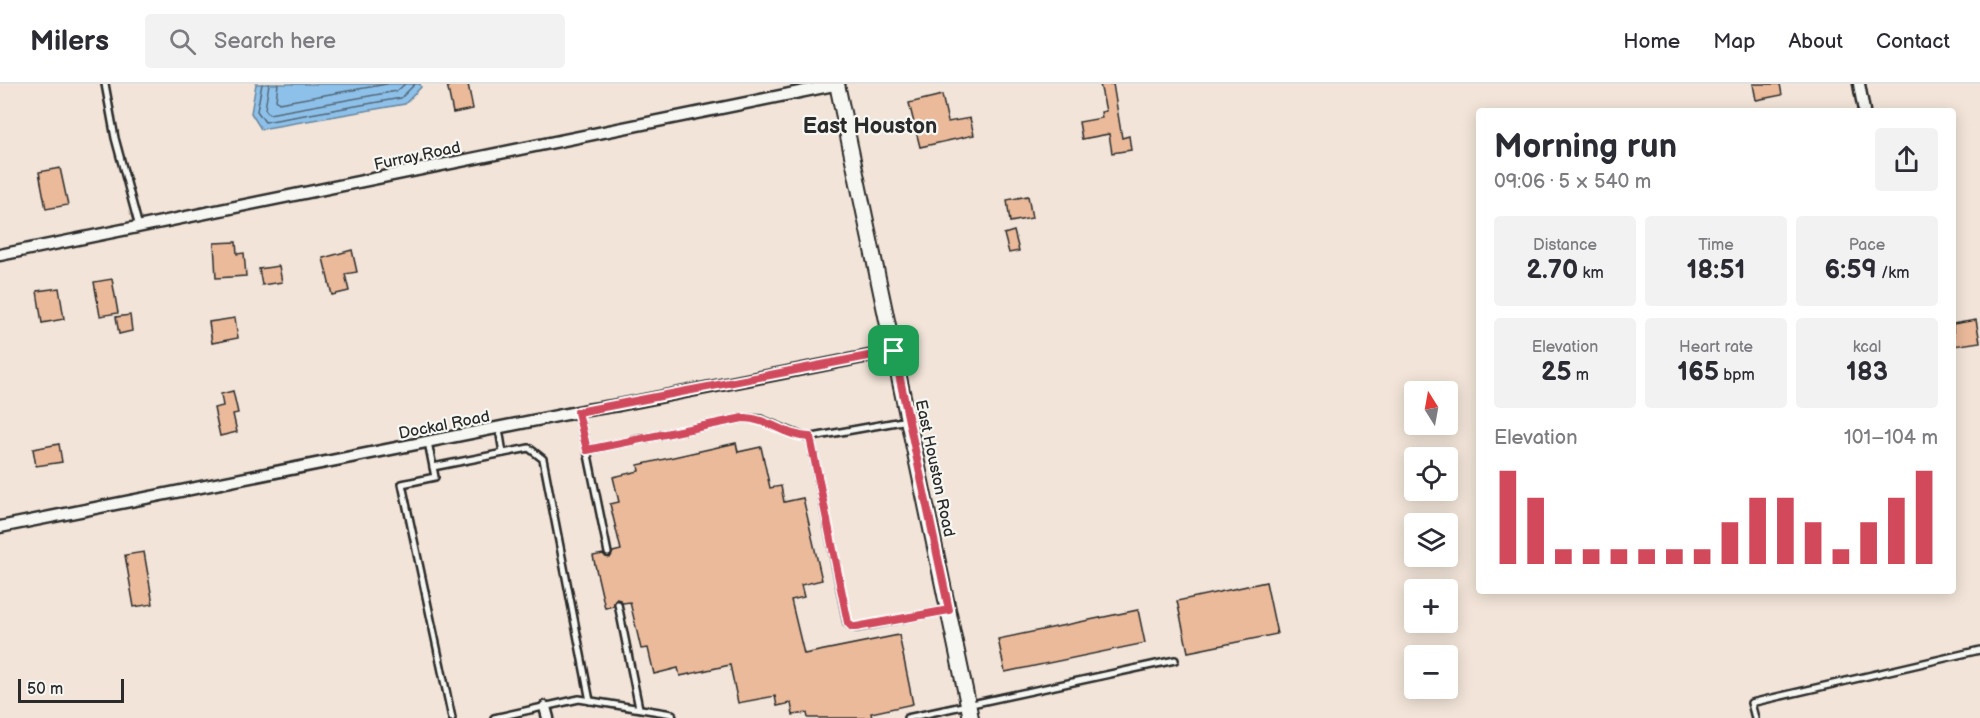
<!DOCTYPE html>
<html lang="en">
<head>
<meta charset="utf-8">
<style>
	body { margin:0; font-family:"Balsamiq Sans",sans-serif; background:#f2f2f3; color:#2b2b33; height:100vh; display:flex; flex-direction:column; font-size:22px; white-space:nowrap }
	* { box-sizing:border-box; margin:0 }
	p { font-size:20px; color:#7c7c81 }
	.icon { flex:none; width:33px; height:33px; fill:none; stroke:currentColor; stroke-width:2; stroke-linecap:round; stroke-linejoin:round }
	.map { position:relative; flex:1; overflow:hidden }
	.drawer { position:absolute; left:1476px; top:24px; width:480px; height:486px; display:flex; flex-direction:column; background:#fff; border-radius:6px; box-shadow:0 3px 15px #0003 }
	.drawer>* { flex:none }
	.needle { width:39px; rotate:349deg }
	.fabs { position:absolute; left:1404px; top:297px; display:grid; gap:12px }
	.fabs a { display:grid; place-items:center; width:54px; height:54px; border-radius:6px; background:#fff; box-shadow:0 3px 15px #0003; font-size:30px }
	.scale { position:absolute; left:18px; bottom:15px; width:106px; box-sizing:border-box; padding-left:6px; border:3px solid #2b2b2b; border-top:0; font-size:16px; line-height:21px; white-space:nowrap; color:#2b2b2b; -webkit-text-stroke:4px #f6f6f2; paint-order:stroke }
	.pin { position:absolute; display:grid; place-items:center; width:51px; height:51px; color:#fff; margin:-26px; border-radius:12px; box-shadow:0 3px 9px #0006 }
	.round { display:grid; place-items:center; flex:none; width:63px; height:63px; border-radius:6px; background:#f2f2f3 }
	.summary { display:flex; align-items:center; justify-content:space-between; height:102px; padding:0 18px }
	h1 { font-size:33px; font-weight:600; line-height:45px }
	.stats { display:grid; grid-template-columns:repeat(3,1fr); gap:9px; height:102px; padding:6px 18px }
	.stats div { display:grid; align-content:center; border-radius:6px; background:#f2f2f3; text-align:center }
	.stats b { font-size:26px; font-weight:600 }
	.stats small { font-size:16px; font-weight:400 }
	.stats p { font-size:16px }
	.chart { height:168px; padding:12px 18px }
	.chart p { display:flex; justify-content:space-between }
	.chart svg { width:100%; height:108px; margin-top:6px; stroke:#d1495b; stroke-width:6 }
	header { display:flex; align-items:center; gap:36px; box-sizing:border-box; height:84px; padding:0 30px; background:#fff; border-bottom:2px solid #e1e1e2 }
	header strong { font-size:28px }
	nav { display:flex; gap:33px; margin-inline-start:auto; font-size:21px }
	.search { width:420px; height:54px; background:#f2f2f3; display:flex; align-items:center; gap:15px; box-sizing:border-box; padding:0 21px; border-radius:6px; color:#7c7c81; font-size:22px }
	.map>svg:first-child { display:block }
</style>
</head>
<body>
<header>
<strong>Milers</strong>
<div class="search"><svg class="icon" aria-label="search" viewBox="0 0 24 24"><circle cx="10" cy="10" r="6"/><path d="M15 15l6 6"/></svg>Search here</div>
<nav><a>Home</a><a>Map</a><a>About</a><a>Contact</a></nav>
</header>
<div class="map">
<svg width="1980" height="634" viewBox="0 0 1980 634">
	<rect width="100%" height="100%" fill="#f2e4d8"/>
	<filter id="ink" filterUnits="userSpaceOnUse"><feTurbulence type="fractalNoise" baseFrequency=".0167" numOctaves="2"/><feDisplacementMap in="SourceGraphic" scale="12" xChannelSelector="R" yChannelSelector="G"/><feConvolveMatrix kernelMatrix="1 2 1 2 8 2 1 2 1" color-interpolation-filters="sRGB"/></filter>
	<g filter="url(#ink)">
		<path fill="#8ec1ea" stroke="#66859e" stroke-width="1.5" d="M256,0H420L421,3L405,20L261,45L251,29Z"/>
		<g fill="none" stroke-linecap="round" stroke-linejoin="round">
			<g stroke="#536777" stroke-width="1.5">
				<path d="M262,0L257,27L265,38L401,14L415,0"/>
				<path d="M269,0L265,25L269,30L397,7L405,0"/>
				<path d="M278,0L276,16L279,19L387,0"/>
			</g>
		</g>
		<g fill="#eaba9b" stroke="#2b2b2b" stroke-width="1.5">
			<path d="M447,0H468L473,25L453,29Z"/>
			<path d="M1100,0H1113L1122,54L1129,52L1131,66L1112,69L1109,50L1082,55L1079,38L1102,34L1101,28L1106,27Z"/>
			<path d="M1753,0H1780L1782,11L1756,16Z"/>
			<path d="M942,11L948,38L970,34L974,51L920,63L909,19Z"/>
			<path d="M60,84L68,121L46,125L39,88Z"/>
			<path d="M1028,112L1032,134L1010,138L1007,116Z"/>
			<path d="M1014,147L1019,167L1009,169L1004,150Z"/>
			<path d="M236,158L237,170L244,169L246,192L216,194L214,159Z"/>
			<path d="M352,166L357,188L345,190L349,207L332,211L323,174Z"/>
			<path d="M279,182L282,198L262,201L259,185Z"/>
			<path d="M112,195L118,229L100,232L94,198Z"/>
			<path d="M59,204L64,235L42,239L37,207Z"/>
			<path d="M130,231L132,247L119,250L116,233Z"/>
			<path d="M235,234L238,254L212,259L209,238Z"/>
			<path d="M1976,236L1980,258L1954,262L1953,240Z"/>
			<path d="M233,307L238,329L233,330L237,348L220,352L214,324L223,322L221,310Z"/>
			<path d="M736,359L738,368L761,363L770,404L781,402L784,418L803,414L822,496L801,501L804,513L791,516L804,570L899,551L913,620L871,629L872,634H808L807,629L793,631L791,619L777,622L775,612L738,619L730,581L680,592L678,584L654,590L648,564L641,565L630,518L623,519L620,516L616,515L613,522L605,524L593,472L603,470L606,473L610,474L613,468L621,466L610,420L619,418L613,393L639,387L638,381Z"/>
			<path d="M59,360L62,378L36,382L33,365Z"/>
			<path d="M144,468L153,520L134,523L125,471Z"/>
			<path d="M1266,498L1277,550L1188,568L1177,517Z"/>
			<path d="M1138,526L1145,559L1005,588L998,555Z"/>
		</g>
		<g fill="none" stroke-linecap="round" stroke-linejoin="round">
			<g stroke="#2b2b2b" stroke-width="10">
				<g id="service">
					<path d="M105,0L115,54L139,143"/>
					<path d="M578,328L587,366L743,334L761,335L807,354L908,336"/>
					<path d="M499,345L503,369"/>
					<path d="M810,353L847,539L852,543L856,544L947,526"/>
					<path d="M428,358L435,393L402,400L452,634"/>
					<path d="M587,366L608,469"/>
					<path d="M433,383L529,364L543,375L590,617"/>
					<path d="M618,520L639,624"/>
					<path d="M494,634L579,615L672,630L673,634"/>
					<path d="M907,634L1175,576"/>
					<path d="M1755,634L1751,619L1980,566"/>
				</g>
			</g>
			<g stroke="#2b2b2b" stroke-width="15">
				<g id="minor">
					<path d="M1859,0L1864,27"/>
					<path d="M0,171L839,0"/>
					<path d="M0,443L587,326L619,321L894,267"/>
					<path d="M545,623L548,634"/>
				</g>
			</g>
			<g stroke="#2b2b2b" stroke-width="18">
				<path id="tertiary" d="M837,0L971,634"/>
			</g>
			<use href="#service" stroke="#f6f6f2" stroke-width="5"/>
			<use href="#minor" stroke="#f6f6f2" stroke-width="10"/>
			<use href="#tertiary" stroke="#f6f6f2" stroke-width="14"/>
		</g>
	</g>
	<g fill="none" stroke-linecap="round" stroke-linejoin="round" filter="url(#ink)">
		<g stroke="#fff" stroke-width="12">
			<path id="route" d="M894,267L949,526L856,543H852L848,539L810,353C787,353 768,334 743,334L587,366L578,328Z"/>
		</g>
		<use href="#route" stroke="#d1495b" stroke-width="8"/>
	</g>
	<g text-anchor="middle" stroke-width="4.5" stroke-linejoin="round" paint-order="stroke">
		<g font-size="16" fill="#2b2b2b" stroke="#f6f6f2">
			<text transform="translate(417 71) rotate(-12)" y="6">Furray Road</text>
			<text transform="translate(444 340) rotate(-11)" y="6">Dockal Road</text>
			<text transform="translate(936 384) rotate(78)" y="6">East Houston Road</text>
		</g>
		<g font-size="22" font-weight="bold" fill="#2b2b2b" stroke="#f6f6f2">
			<text x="870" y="49">East Houston</text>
		</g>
	</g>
</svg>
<div class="fabs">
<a><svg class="needle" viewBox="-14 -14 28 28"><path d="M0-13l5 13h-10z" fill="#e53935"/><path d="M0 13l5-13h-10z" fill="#7c7c81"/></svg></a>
<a><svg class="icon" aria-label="locate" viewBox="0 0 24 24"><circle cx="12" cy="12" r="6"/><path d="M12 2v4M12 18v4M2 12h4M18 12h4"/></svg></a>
<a><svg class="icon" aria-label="layers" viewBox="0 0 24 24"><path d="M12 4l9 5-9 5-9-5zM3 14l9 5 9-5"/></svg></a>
<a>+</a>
<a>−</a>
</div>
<div class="scale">50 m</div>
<div class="pin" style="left:894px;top:267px;background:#1e9e55"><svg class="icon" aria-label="arrive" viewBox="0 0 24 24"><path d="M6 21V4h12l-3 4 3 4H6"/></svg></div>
<section class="drawer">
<div class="summary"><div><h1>Morning run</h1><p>09:06 · 5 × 540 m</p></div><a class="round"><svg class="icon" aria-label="share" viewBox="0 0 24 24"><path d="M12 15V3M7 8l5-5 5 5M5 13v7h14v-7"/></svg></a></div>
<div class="stats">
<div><p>Distance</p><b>2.70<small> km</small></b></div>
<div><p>Time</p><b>18:51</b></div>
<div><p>Pace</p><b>6:59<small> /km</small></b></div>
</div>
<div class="stats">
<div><p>Elevation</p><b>25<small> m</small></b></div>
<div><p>Heart rate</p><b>165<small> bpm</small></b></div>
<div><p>kcal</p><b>183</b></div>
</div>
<div class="chart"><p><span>Elevation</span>101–104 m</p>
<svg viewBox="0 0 160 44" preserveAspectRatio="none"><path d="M5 44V6M15 44V17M25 44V38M35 44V38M45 44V38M55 44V38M65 44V38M75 44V38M85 44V27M95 44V17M105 44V17M115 44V27M125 44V38M135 44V27M145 44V17M155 44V6"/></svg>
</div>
</section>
</div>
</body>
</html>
